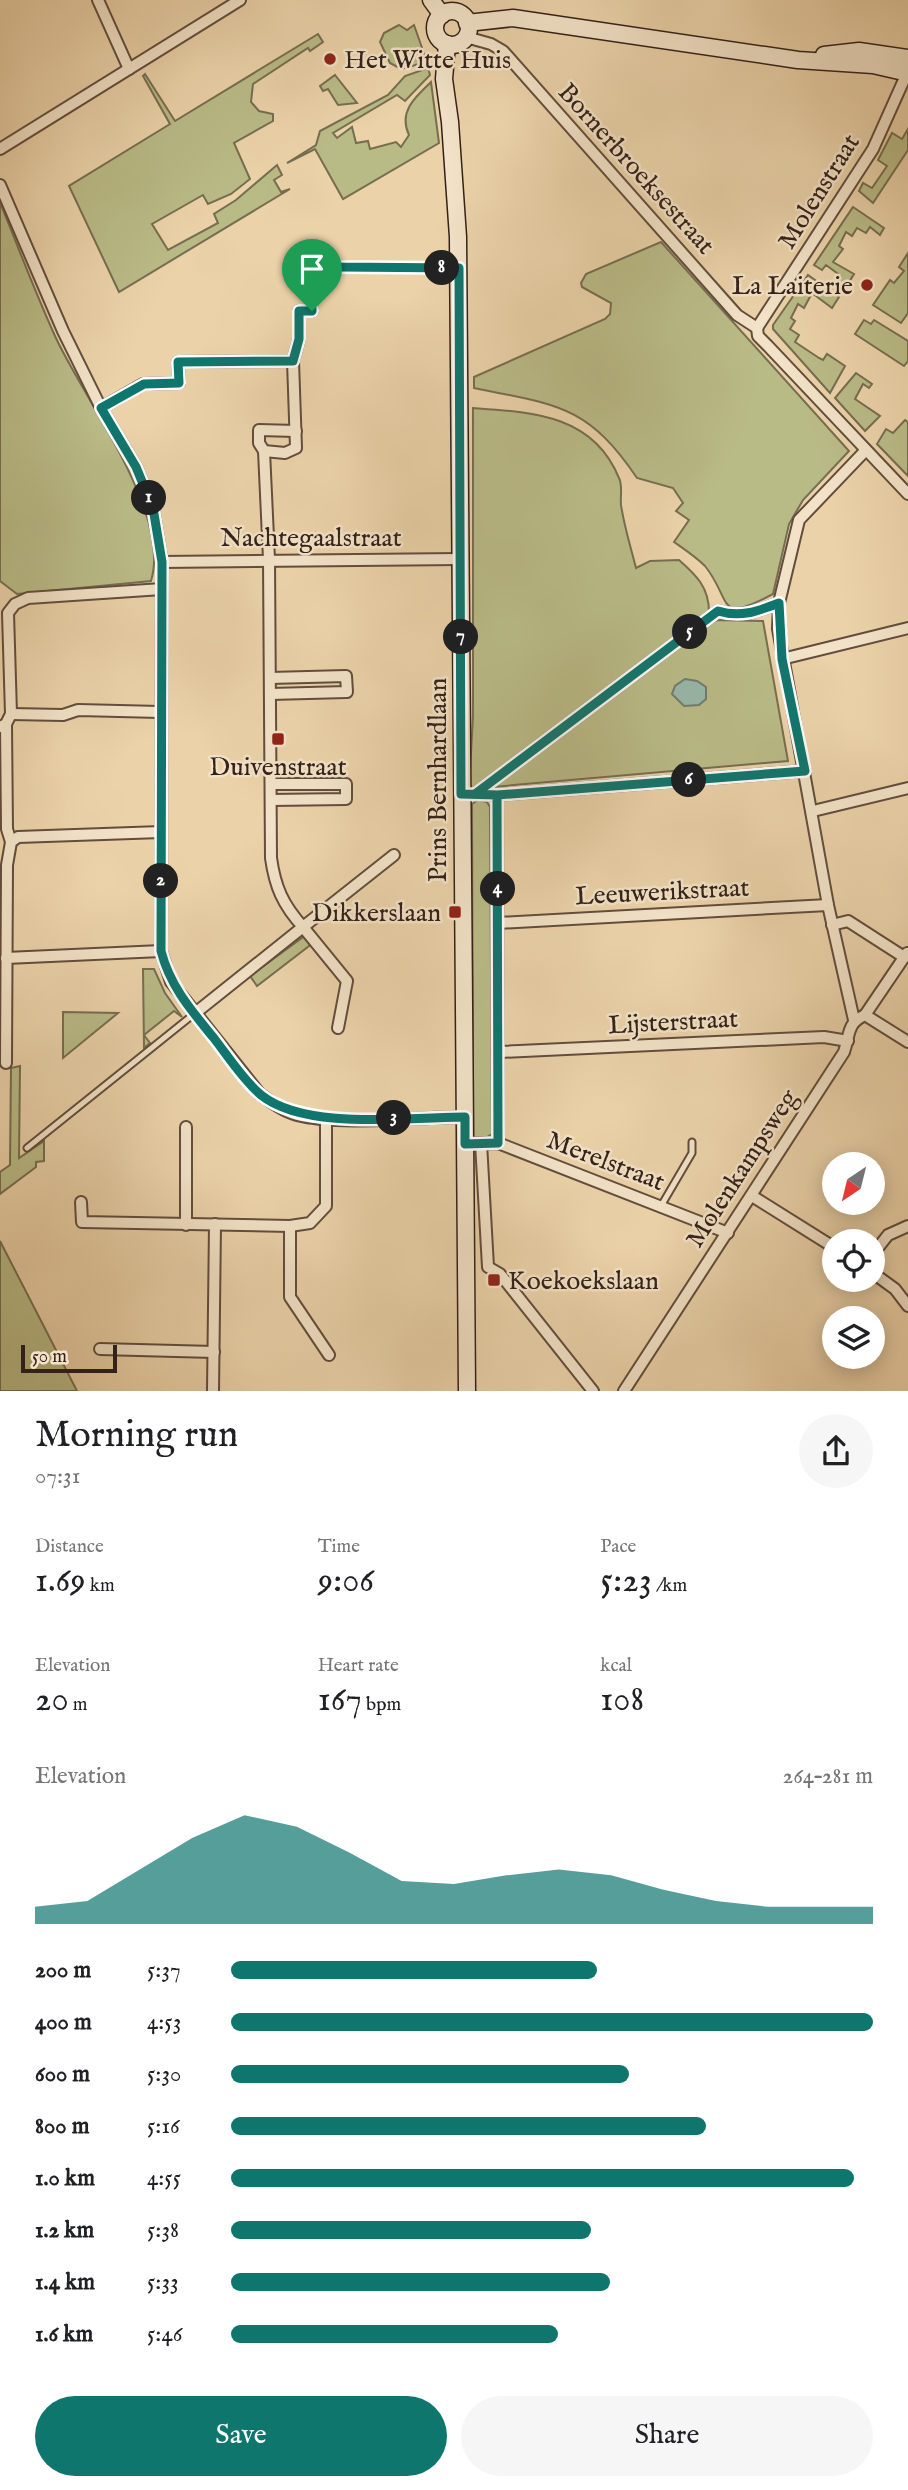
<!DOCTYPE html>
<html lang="en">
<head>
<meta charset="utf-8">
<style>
	body { margin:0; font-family:"IM FELL English",serif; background:#f6f6f6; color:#202124; height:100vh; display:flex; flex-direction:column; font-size:26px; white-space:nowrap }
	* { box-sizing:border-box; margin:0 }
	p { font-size:23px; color:#757577 }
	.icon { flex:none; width:38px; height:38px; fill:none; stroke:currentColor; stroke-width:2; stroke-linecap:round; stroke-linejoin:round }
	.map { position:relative; height:1391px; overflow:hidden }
	.details { display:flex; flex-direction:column; background:#fff; flex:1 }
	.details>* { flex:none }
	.needle { width:46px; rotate:215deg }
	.tools { position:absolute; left:822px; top:1152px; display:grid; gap:14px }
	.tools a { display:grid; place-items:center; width:63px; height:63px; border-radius:50%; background:#fff; box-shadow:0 4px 18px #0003; font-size:35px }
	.scale { position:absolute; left:21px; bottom:18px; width:96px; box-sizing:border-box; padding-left:7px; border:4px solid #342119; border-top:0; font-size:19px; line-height:24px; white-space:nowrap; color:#342119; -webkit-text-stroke:5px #f2e2c7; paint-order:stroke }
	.pin { position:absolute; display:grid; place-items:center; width:60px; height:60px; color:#fff; margin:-72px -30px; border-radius:50% 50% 50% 0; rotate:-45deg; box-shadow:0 0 7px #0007 }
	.pin .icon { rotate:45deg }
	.km { position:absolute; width:35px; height:35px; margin:-18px; border-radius:50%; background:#222; color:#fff; font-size:19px; line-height:35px; text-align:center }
	.round { display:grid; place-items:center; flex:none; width:74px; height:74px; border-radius:37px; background:#f6f6f6 }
	.head { display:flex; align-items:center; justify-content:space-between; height:119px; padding:0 35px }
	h1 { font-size:38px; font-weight:600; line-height:52px }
	.figures { display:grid; grid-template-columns:repeat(3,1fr); gap:10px; height:119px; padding:7px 35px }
	.figures div { display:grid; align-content:center }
	.figures b { font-size:35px; font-weight:600 }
	.figures small { font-size:19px; font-weight:400 }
	.figures p { font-size:19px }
	.chart { height:196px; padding:14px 35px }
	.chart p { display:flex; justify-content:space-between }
	.chart svg { width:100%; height:126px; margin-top:7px; fill:#0f766e; opacity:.7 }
	.action { display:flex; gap:14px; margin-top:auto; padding:14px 35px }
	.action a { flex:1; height:80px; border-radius:42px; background:#0f766e; color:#fff; font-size:28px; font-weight:600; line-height:80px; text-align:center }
	.action a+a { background:#f6f6f6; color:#202124 }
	ul { padding:0 35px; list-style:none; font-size:23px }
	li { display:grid; grid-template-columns:112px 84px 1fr; align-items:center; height:52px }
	li i { height:18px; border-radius:9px; background:#0f766e }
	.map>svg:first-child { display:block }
</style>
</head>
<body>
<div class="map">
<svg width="908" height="1391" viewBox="0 0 908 1391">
	<rect width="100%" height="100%" fill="#ebd2a9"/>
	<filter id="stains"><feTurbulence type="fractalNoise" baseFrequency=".00286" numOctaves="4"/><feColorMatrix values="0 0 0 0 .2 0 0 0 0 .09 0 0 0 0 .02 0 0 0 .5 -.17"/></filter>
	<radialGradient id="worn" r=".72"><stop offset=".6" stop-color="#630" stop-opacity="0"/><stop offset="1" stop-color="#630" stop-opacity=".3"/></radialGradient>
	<g fill="#b9bb87" stroke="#766e50" stroke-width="2">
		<path d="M399,25L407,30L414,25L427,62L401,69L390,63L380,42L384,33Z"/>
		<path d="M318,34L323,42L310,51L308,48L253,84L251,102L259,111L273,114V121L234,143L250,179L231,194L208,204L203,195L152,224L168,250L218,223L214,214L236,200L277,165L282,175L274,180L281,192L290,189L119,292L69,186L170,124L143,76L145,74L175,121Z"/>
		<path d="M428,68L430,75L405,101L397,95L333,133L337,138L352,127L356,143L368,141L370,149L396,142L401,147L409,135C398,112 415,97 431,82L439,143L343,199L315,149L287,163L316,145L320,131L388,95L405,76Z"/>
		<path d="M335,75L357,103L338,105L328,89L323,91L320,86Z"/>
		<path d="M908,129V150L873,203L859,191L863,183L872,188L887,166L878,160L892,133L902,139Z"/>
		<path d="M0,202C18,247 35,292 55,336C83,398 172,513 151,581L17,594L0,581Z"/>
		<path d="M853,207L884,228L880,235L870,227L866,233L857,228L852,236L846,232L839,246L843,249L833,262L854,274L846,287L838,282L841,276L826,265L822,270L814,265Z"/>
		<path d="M661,242L849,451L803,500L789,524L773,594C715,625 733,601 705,566C696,557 684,549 674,542L689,520L676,511L683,503L673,488L637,478C587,404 556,405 474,388V377L605,319L610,314L611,303L582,287L581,283L586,274Z"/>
		<path d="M908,253V313L901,323L873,305L890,280L894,283L904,271L899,267Z"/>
		<path d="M808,275L839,297L832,308L812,293L804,308L798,304L791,318L795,321L790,329L799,335L795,342L819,358L823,360L827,354L845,366L830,393L773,329V325Z"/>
		<path d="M864,320L871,324L874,320L908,341V361L904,366L855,334Z"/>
		<path d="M856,373L872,384L869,388L863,384L855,399L880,416L865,431L835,398Z"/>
		<path d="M473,408C531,412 593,414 619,478C623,486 620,497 621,505C624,526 631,548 636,568L650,561L679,560C696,575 709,587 709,612L536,741L539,751L716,620L763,621L788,761L469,789L473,716Z"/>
		<path d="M905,420L908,422V476L877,444L886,429L893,433Z"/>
		<path d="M478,800L487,802L490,807L492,1134L487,1137H473L472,804Z"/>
		<path d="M306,935L311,942L309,946L257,986L250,976Z"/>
		<path d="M143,969H154L165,993L182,1017L174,1011L144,1035L150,1043L144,1048Z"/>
		<path d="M63,1012L118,1013L63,1058Z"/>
		<path d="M20,1066L19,1158L44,1141V1161L36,1162V1167L0,1194V1172L10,1165L11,1068Z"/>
		<path d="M0,1241L77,1391H0Z"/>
	</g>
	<path fill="#98b8aa" stroke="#707c70" stroke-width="2" d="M685,679L697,681L706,687V699L699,705L684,706L672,694L675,686Z"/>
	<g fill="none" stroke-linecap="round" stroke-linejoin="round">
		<g stroke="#624d3d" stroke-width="9">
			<g id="lane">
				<path d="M332,262L338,267L456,268"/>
				<path d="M27,1148L194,1014"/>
				<path d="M661,1206L692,1153V1142"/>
			</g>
		</g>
		<g stroke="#624d3d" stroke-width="14">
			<g id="street">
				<path d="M98,0L129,69"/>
				<path d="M466,37L491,44L503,51L737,315L757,328"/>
				<path d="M0,149L240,0"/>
				<path d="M0,185L63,331L101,408L136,467L153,508L162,562L161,951L171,982L260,1094C271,1102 283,1111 297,1115C339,1126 420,1117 465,1117"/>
				<path d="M757,328L873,149L907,73"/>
				<path d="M757,328L758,336L768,346L908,494"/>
				<path d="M101,408L143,384L179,383L178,362L293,361"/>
				<path d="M264,451L285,453L296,448L293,361L299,339V311H312L311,279L320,266L332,262"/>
				<path d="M162,562L460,559"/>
				<path d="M782,659L908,628"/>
				<path d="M270,678L346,676L347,692L270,694"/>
				<path d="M11,714L63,715L78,710L160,712"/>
				<path d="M6,724L7,829L11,842"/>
				<path d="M0,727L6,724L11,714L8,613L15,604L28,598L162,589"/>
				<path d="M271,784H346V799L271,800"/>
				<path d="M473,794L497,795L805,771"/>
				<path d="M475,794L718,611C741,618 758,611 779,603"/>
				<path d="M497,795L498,1143"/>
				<path d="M813,811L908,788"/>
				<path d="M498,923L828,905"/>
				<path d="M832,925L848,921L904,957"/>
				<path d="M6,958L161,951"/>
				<path d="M194,1014L303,927C283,905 275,887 271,858L269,559L264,451L259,443V430L296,431"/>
				<path d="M865,1015L907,953"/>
				<path d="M865,1015L908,1042"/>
				<path d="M854,1020L828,905L778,629L779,603L799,520L865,451"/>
				<path d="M338,1028L347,981L303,927L394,855"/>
				<path d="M500,1052L824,1037L848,1041"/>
				<path d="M6,1063L7,865L11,842L18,837L161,832"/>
				<path d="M481,1143L488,1267L500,1274L593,1391"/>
				<path d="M475,1144L498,1143L728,1233"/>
				<path d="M752,1196L835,1248"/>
				<path d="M81,1202L82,1222L290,1226L310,1223L326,1206V1118"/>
				<path d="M186,1225V1127"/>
				<path d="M290,1226V1297L329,1355"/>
				<path d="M873,1254L888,1235L908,1226"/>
				<path d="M873,1273L895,1289L908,1306"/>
				<path d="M100,1349L214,1352"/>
				<path d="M213,1391L215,1224"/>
				<path d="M624,1391L844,1052C850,1034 847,1023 865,1015"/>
			</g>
		</g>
		<g stroke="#342119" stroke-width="19">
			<g id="secondary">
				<path d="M431,0L442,15"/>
				<circle cx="452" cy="28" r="17"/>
				<path d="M467,23L513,18L798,60L873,65L908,73"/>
				<path d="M447,44L444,79L450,122L458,237L467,1391"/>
				<path d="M824,55L859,51L908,58"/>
			</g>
		</g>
		<use href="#lane" stroke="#f2e2c7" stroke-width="5"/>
		<use href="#street" stroke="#f2e2c7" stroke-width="10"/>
		<use href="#secondary" stroke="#f2e2c7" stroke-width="16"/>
	</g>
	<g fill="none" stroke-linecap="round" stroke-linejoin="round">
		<g stroke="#fff" stroke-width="14">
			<path id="route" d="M312,311H299V339L293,361L178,362L179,383L144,384L101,408L136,467L153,508L162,562L161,951C170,986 191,1010 213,1037C228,1056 243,1080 261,1095C306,1131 408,1117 465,1117V1144L498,1143L497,795L475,794L718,611C741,618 758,611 779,603L782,659L805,771L497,795L461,794L459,268L338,267L326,262C306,272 311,293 312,311"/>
		</g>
		<use href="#route" stroke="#0f766e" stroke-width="9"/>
	</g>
	<g fill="#8f2418" stroke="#f2e2c7" stroke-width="2.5">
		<circle cx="330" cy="59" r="7"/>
		<circle cx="867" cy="285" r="7"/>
		<rect x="271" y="732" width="14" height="14" rx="3.5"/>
		<rect x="448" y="905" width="14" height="14" rx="3.5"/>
		<rect x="487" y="1273" width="14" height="14" rx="3.5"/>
	</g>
	<g text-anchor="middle" stroke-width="5" stroke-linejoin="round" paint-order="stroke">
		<g font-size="26" fill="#342119" stroke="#f2e2c7" text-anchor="start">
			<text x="344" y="68">Het Witte Huis</text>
			<text x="853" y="294" text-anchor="end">La Laiterie</text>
			<text x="278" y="775" text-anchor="middle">Duivenstraat</text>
			<text x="441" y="921" text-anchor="end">Dikkerslaan</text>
			<text x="508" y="1289">Koekoekslaan</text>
		</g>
		<g font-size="26" fill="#342119" stroke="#f2e2c7">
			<text transform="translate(637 168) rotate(48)" y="9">Bornerbroeksestraat</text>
			<text transform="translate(818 191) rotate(-58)" y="9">Molenstraat</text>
			<text x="311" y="546">Nachtegaalstraat</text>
			<text transform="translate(437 780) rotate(-90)" y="9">Prins Bernhardlaan</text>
			<text transform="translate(662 891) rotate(-3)" y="9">Leeuwerikstraat</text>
			<text transform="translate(673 1021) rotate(-3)" y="9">Lijsterstraat</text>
			<text transform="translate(606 1160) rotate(21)" y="9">Merelstraat</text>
			<text transform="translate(741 1168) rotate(-57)" y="9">Molenkampsweg</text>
		</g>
	</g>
	<rect width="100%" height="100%" filter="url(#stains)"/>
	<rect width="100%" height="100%" fill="url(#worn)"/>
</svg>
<div class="tools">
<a><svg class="needle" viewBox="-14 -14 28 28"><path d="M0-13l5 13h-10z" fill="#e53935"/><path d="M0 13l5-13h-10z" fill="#757577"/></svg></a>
<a><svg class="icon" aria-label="locate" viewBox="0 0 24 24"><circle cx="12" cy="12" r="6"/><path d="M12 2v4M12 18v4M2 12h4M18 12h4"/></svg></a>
<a><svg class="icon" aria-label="layers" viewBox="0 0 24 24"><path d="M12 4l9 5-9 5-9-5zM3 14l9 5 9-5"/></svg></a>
</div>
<div class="scale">50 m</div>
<div class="pin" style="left:312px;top:311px;background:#1e9e55"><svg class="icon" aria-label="arrive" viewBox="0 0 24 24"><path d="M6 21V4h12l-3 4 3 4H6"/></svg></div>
<b class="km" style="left:149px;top:498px">1</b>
<b class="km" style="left:161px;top:881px">2</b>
<b class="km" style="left:394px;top:1118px">3</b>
<b class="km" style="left:498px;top:889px">4</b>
<b class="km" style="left:690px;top:632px">5</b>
<b class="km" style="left:689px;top:780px">6</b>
<b class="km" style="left:461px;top:637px">7</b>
<b class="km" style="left:442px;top:268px">8</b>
</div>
<section class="details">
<div class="head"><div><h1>Morning run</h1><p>07:31</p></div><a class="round"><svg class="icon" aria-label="share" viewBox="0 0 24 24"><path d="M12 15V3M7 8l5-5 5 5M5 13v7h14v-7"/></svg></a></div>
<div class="figures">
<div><p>Distance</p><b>1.69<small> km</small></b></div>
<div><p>Time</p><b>9:06</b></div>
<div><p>Pace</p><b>5:23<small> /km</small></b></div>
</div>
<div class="figures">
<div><p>Elevation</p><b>20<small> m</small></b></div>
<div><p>Heart rate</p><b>167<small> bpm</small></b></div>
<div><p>kcal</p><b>108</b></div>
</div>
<div class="chart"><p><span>Elevation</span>264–281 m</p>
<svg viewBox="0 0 160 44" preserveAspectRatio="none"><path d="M0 44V38L10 36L20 25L30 14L40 6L50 10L60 19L70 29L80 30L90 27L100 25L110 27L120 32L130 36L140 38L150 38L160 38V44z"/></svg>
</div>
<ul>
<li><b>200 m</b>5:37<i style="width:57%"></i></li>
<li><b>400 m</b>4:53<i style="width:100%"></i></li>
<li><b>600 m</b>5:30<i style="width:62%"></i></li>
<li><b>800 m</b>5:16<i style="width:74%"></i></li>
<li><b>1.0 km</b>4:55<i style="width:97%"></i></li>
<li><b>1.2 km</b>5:38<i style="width:56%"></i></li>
<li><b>1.4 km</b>5:33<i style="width:59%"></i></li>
<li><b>1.6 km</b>5:46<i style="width:51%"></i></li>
</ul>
<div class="action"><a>Save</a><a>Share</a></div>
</section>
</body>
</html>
